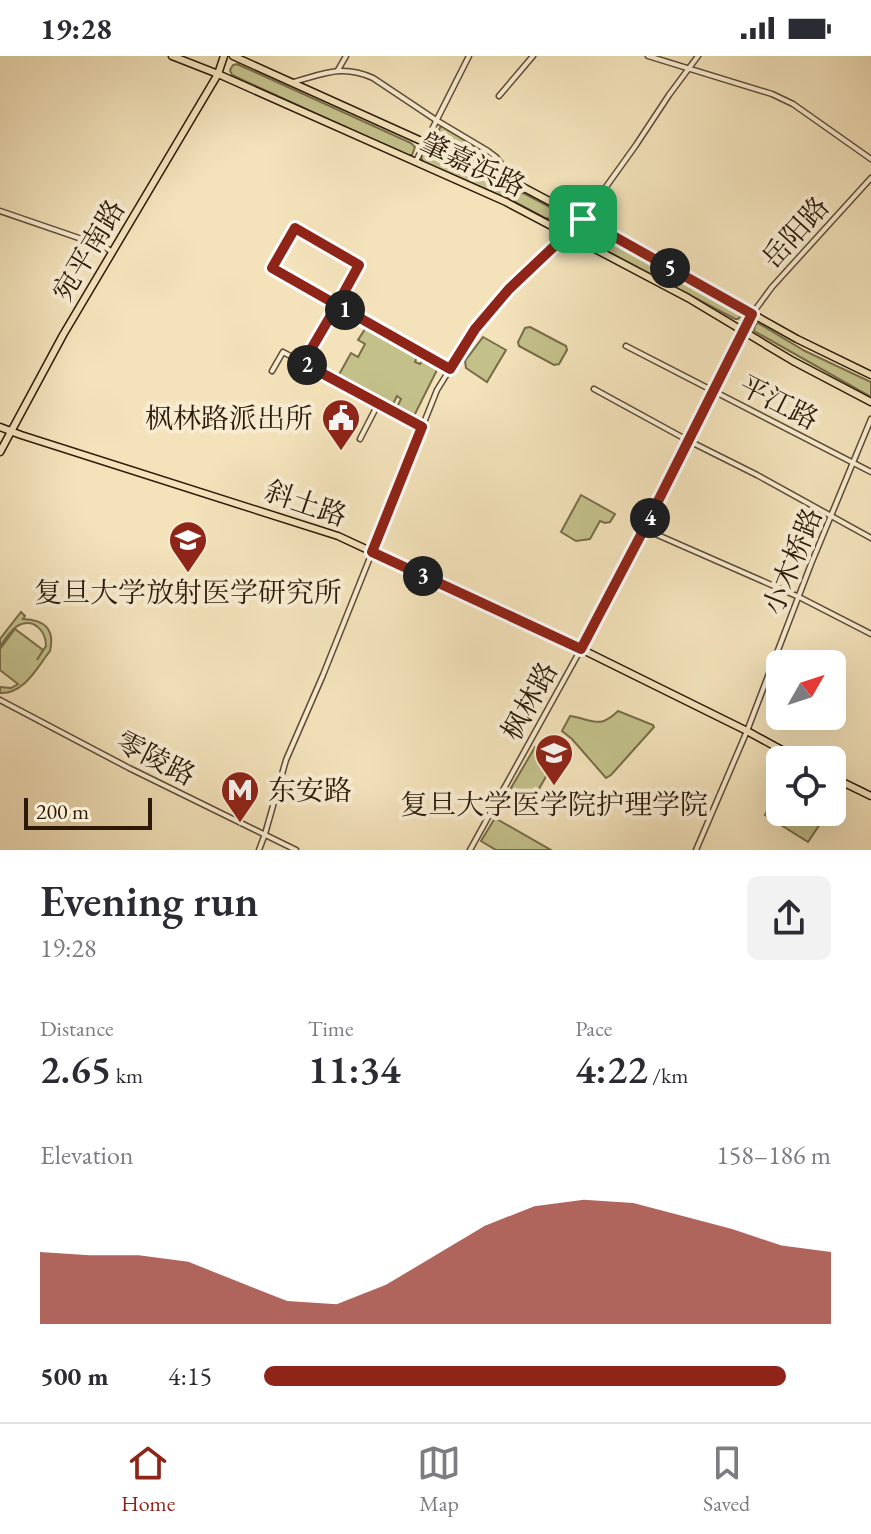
<!DOCTYPE html>
<html lang="en">
<head>
<meta charset="utf-8">
<style>
	body { margin:0; font-family:"EB Garamond","Noto Serif SC",serif; background:#f2f2f3; color:#2b2b33; height:100vh; display:flex; flex-direction:column; font-size:30px; white-space:nowrap }
	* { box-sizing:border-box; margin:0 }
	p { font-size:26px; color:#7c7c81 }
	.icon { flex:none; width:44px; height:44px; fill:none; stroke:currentColor; stroke-width:2; stroke-linecap:round; stroke-linejoin:round }
	.map { position:relative; height:794px; overflow:hidden }
	.panel { display:flex; flex-direction:column; background:#fff; flex:1 }
	.panel>* { flex:none }
	.needle { width:52px; rotate:51deg }
	.fabs { position:absolute; left:766px; top:594px; display:grid; gap:16px }
	.fabs a { display:grid; place-items:center; width:80px; height:80px; border-radius:12px; background:#fff; box-shadow:0 8px 32px #0002; font-size:40px }
	.scale { position:absolute; left:24px; bottom:20px; width:128px; box-sizing:border-box; padding-left:8px; border:4px solid #2c1908; border-top:0; font-size:22px; line-height:28px; white-space:nowrap; color:#2c1908; -webkit-text-stroke:6px #f7ecd2; paint-order:stroke }
	.pin { position:absolute; display:grid; place-items:center; width:68px; height:68px; color:#fff; margin:-34px; border-radius:16px; box-shadow:0 4px 12px #0006 }
	.km { position:absolute; width:40px; height:40px; margin:-20px; border-radius:50%; background:#222; color:#fff; font-size:22px; line-height:40px; text-align:center }
	.round { display:grid; place-items:center; flex:none; width:84px; height:84px; border-radius:12px; background:#f2f2f3 }
	.summary { display:flex; align-items:center; justify-content:space-between; height:136px; padding:0 40px }
	h1 { font-size:44px; font-weight:600; line-height:60px }
	.stats { display:grid; grid-template-columns:repeat(3,1fr); gap:12px; height:136px; padding:8px 40px }
	.stats div { display:grid; align-content:center }
	.stats b { font-size:40px; font-weight:600 }
	.stats small { font-size:22px; font-weight:400 }
	.stats p { font-size:22px }
	.chart { height:224px; padding:16px 40px }
	.chart p { display:flex; justify-content:space-between }
	.chart svg { width:100%; height:144px; margin-top:8px; fill:#8f2418; opacity:.7 }
	ul { padding:0 40px; list-style:none; font-size:26px }
	li { display:grid; grid-template-columns:128px 96px 1fr; align-items:center; height:60px }
	li i { height:20px; border-radius:10px; background:#8f2418 }
	.status { display:flex; justify-content:space-between; align-items:center; height:56px; padding:0 40px; background:#fff; direction:ltr }
	.status svg { height:22px; fill:currentColor }
	.tab-bar { display:flex; justify-content:space-around; align-items:center; height:112px; border-top:2px solid #e1e1e2; background:#fff; font-size:22px; color:#7c7c81 }
	.tab-bar a { display:grid; justify-items:center; gap:4px }
	.tab-bar .current { color:#8f2418 }
	.map>svg:first-child { display:block }
</style>
</head>
<body>
<div class="status"><b>19:28</b><svg viewBox="0 0 49 12"><path d="M0 12V9h3v3zM5 12V6h3v6zM10 12V3h3v9zM15 12V0h3v12zM26 1h20v11H26zM47 4h2v5h-2z"/></svg></div>
<div class="map">
<svg width="871" height="794" viewBox="0 0 871 794">
	<rect width="100%" height="100%" fill="#f3e2ba"/>
	<filter id="stains"><feTurbulence type="fractalNoise" baseFrequency=".0025" numOctaves="4"/><feColorMatrix values="0 0 0 0 .2 0 0 0 0 .09 0 0 0 0 .02 0 0 0 .5 -.17"/></filter>
	<radialGradient id="worn" r=".72"><stop offset=".6" stop-color="#630" stop-opacity="0"/><stop offset="1" stop-color="#630" stop-opacity=".3"/></radialGradient>
	<g fill="#c3c08a" stroke="#786c49" stroke-width="2">
		<path d="M237,8L411,87L415,91L412,99H406L232,19L230,14L233,9Z"/>
		<path d="M441,70L489,98L511,124L432,86Z"/>
		<path d="M427,94L527,139L569,161L561,167L554,163L545,162L513,145L423,106L421,101L424,95Z"/>
		<path d="M588,174L654,209L740,257L741,260L738,263H735L588,185L586,181Z"/>
		<path d="M758,267L805,295L871,326V341L754,275L755,269Z"/>
		<path d="M367,270L418,298L415,306L420,308L424,302L439,310L413,362L396,353L401,343L397,340L391,352L337,322L351,297L358,301L365,288L358,284Z"/>
		<path d="M530,271L566,290L567,294L559,308L554,309L519,290L518,286L525,272Z"/>
		<path d="M483,281L506,294L487,326L466,312L465,305Z"/>
		<path d="M581,439L615,458L610,466L605,467L600,465L590,483L576,485L561,476Z"/>
		<path d="M21,556L25,560L23,563C45,564 55,573 50,595C36,613 24,638 0,637V631L11,632L18,628L0,614V593L15,573L43,594L37,604L46,590C46,576 35,562 19,569C11,573 5,584 0,590V583Z"/>
		<path d="M618,655L653,669L654,671L611,719L606,722L572,683L562,675L570,660C592,663 599,674 618,655Z"/>
		<path d="M535,691L556,703L532,745L511,732Z"/>
		<path d="M780,732V756H825L822,765L808,786L765,759Z"/>
		<path d="M495,762L551,794H496L481,785Z"/>
	</g>
	<g fill="none" stroke-linecap="round" stroke-linejoin="round">
		<g stroke="#5e4b34" stroke-width="7">
			<g id="minor">
				<path d="M648,0L772,38L793,48L871,103"/>
				<path d="M338,14L346,0"/>
				<path d="M293,26C324,18 342,8 373,22L436,64L488,95L496,101L517,128"/>
				<path d="M499,40L533,0"/>
				<path d="M416,105L469,0"/>
				<path d="M0,155L105,191L112,196"/>
				<path d="M626,290L871,416"/>
				<path d="M303,307L359,209L295,172L272,212L450,313"/>
				<path d="M272,315L283,296L422,371"/>
				<path d="M594,333L689,385L757,419L871,482"/>
				<path d="M360,383L378,348"/>
				<path d="M644,473L799,541L871,578"/>
				<path d="M0,644L129,712L296,794"/>
				<path d="M259,794L265,778L286,704L323,619L437,334L475,273L509,233L583,163L636,89L669,39L698,0"/>
				<path d="M470,794L581,593L644,473L752,258L772,231L871,122"/>
				<path d="M696,794L747,675L811,508L871,363"/>
			</g>
		</g>
		<g stroke="#2c1908" stroke-width="9">
			<g id="major">
				<path d="M172,0L218,18L506,146L688,242L793,305L871,346"/>
				<path d="M233,0L519,129L583,163L797,283L871,319"/>
				<path d="M0,371L21,379L338,480L581,593L747,675L800,704"/>
				<path d="M0,396L63,279L218,18L224,0"/>
				<path d="M832,721L871,740"/>
			</g>
		</g>
		<use href="#minor" stroke="#f7ecd2" stroke-width="4"/>
		<use href="#major" stroke="#f3e2ba" stroke-width="6"/>
	</g>
	<g fill="none" stroke-linecap="round" stroke-linejoin="round">
		<g stroke="#fff" stroke-width="16">
			<path id="route" d="M583,163L509,233L475,273L450,313L337,249L359,209L295,172L272,212L337,249L303,307L422,371L372,496L581,593L644,473L752,258L583,163"/>
		</g>
		<use href="#route" stroke="#8f2418" stroke-width="10"/>
	</g>
	<defs>
		<g id="civic-pin" transform="scale(2)"><path d="M0 17L-7.5 6A9.5 9.5 0 1 1 7.5 6Z" fill="#8f2418" stroke="#f7ecd2"/><path d="M-.6-6.5H3V-4.5H.6V-3L4-1V1h2V6H-6V1h2V-1L-.6-3ZM-1.2 2.5V6h2.4V2.5Z" fill="#fff"/></g>
		<g id="university-pin" transform="scale(2)"><path d="M0 17L-7.5 6A9.5 9.5 0 1 1 7.5 6Z" fill="#8f2418" stroke="#f7ecd2"/><path d="M0-5L7-2L0 1L-7-2ZM-4 1L0 2.5L4 1V4Q0 6-4 4Z" fill="#fff"/></g>
		<g id="metro-pin" transform="scale(2)"><path d="M0 17L-7.5 6A9.5 9.5 0 1 1 7.5 6Z" fill="#8f2418" stroke="#f7ecd2"/><path d="M-5.5 5V-5H-3L0 0L3-5H5.5V5H3V-.5L0 4L-3-.5V5Z" fill="#fff"/></g>
	</defs>
	<g fill-rule="evenodd">
		<use href="#civic-pin" x="341" y="362"/>
		<use href="#university-pin" x="188" y="484"/>
		<use href="#university-pin" x="554" y="697"/>
		<use href="#metro-pin" x="240" y="734"/>
	</g>
	<g text-anchor="middle" stroke-width="8" stroke-linejoin="round" paint-order="stroke">
		<g font-size="28" fill="#2c1908" stroke="#f7ecd2">
			<text transform="translate(473 108) rotate(25)" y="10">肇嘉浜路</text>
			<text transform="translate(795 176) rotate(-48)" y="10">岳阳路</text>
			<text transform="translate(88 194) rotate(-59)" y="10">宛平南路</text>
			<text transform="translate(779 346) rotate(27)" y="10">平江路</text>
			<text transform="translate(306 447) rotate(19)" y="10">斜土路</text>
			<text transform="translate(792 505) rotate(-68)" y="10">小木桥路</text>
			<text transform="translate(529 645) rotate(-61)" y="10">枫林路</text>
			<text transform="translate(156 702) rotate(27)" y="10">零陵路</text>
		</g>
		<g font-size="28" fill="#2c1908" stroke="#f7ecd2">
			<text x="313" y="372" text-anchor="end">枫林路派出所</text>
			<text x="188" y="546">复旦大学放射医学研究所</text>
			<text x="268" y="744" text-anchor="start">东安路</text>
			<text x="554" y="758">复旦大学医学院护理学院</text>
		</g>
	</g>
	<rect width="100%" height="100%" filter="url(#stains)"/>
	<rect width="100%" height="100%" fill="url(#worn)"/>
</svg>
<div class="fabs">
<a><svg class="needle" viewBox="-14 -14 28 28"><path d="M0-13l5 13h-10z" fill="#e53935"/><path d="M0 13l5-13h-10z" fill="#7c7c81"/></svg></a>
<a><svg class="icon" aria-label="locate" viewBox="0 0 24 24"><circle cx="12" cy="12" r="6"/><path d="M12 2v4M12 18v4M2 12h4M18 12h4"/></svg></a>
</div>
<div class="scale">200 m</div>
<div class="pin" style="left:583px;top:163px;background:#1e9e55"><svg class="icon" aria-label="arrive" viewBox="0 0 24 24"><path d="M6 21V4h12l-3 4 3 4H6"/></svg></div>
<b class="km" style="left:345px;top:254px">1</b>
<b class="km" style="left:307px;top:309px">2</b>
<b class="km" style="left:423px;top:520px">3</b>
<b class="km" style="left:650px;top:462px">4</b>
<b class="km" style="left:670px;top:212px">5</b>
</div>
<section class="panel">
<div class="summary"><div><h1>Evening run</h1><p>19:28</p></div><a class="round"><svg class="icon" aria-label="share" viewBox="0 0 24 24"><path d="M12 15V3M7 8l5-5 5 5M5 13v7h14v-7"/></svg></a></div>
<div class="stats">
<div><p>Distance</p><b>2.65<small> km</small></b></div>
<div><p>Time</p><b>11:34</b></div>
<div><p>Pace</p><b>4:22<small> /km</small></b></div>
</div>
<div class="chart"><p><span>Elevation</span>158–186 m</p>
<svg viewBox="0 0 160 44" preserveAspectRatio="none"><path d="M0 44V22L10 23L20 23L30 25L40 31L50 37L60 38L70 32L80 23L90 14L100 8L110 6L120 7L130 11L140 15L150 20L160 22V44z"/></svg>
</div>
<ul>
<li><b>500 m</b>4:15<i style="width:92%"></i></li>
</ul>
</section>
<nav class="tab-bar">
<a class="current"><svg class="icon" aria-label="home" viewBox="0 0 24 24"><path d="M3 11l9-7 9 7M6 9v11h12V9"/></svg>Home</a>
<a><svg class="icon" aria-label="map" viewBox="0 0 24 24"><path d="M3 6l6-2 6 2 6-2v14l-6 2-6-2-6 2zM9 4v14M15 6v14"/></svg>Map</a>
<a><svg class="icon" aria-label="saved" viewBox="0 0 24 24"><path d="M7 4h10v16l-5-4-5 4z"/></svg>Saved</a>
</nav>
</body>
</html>
